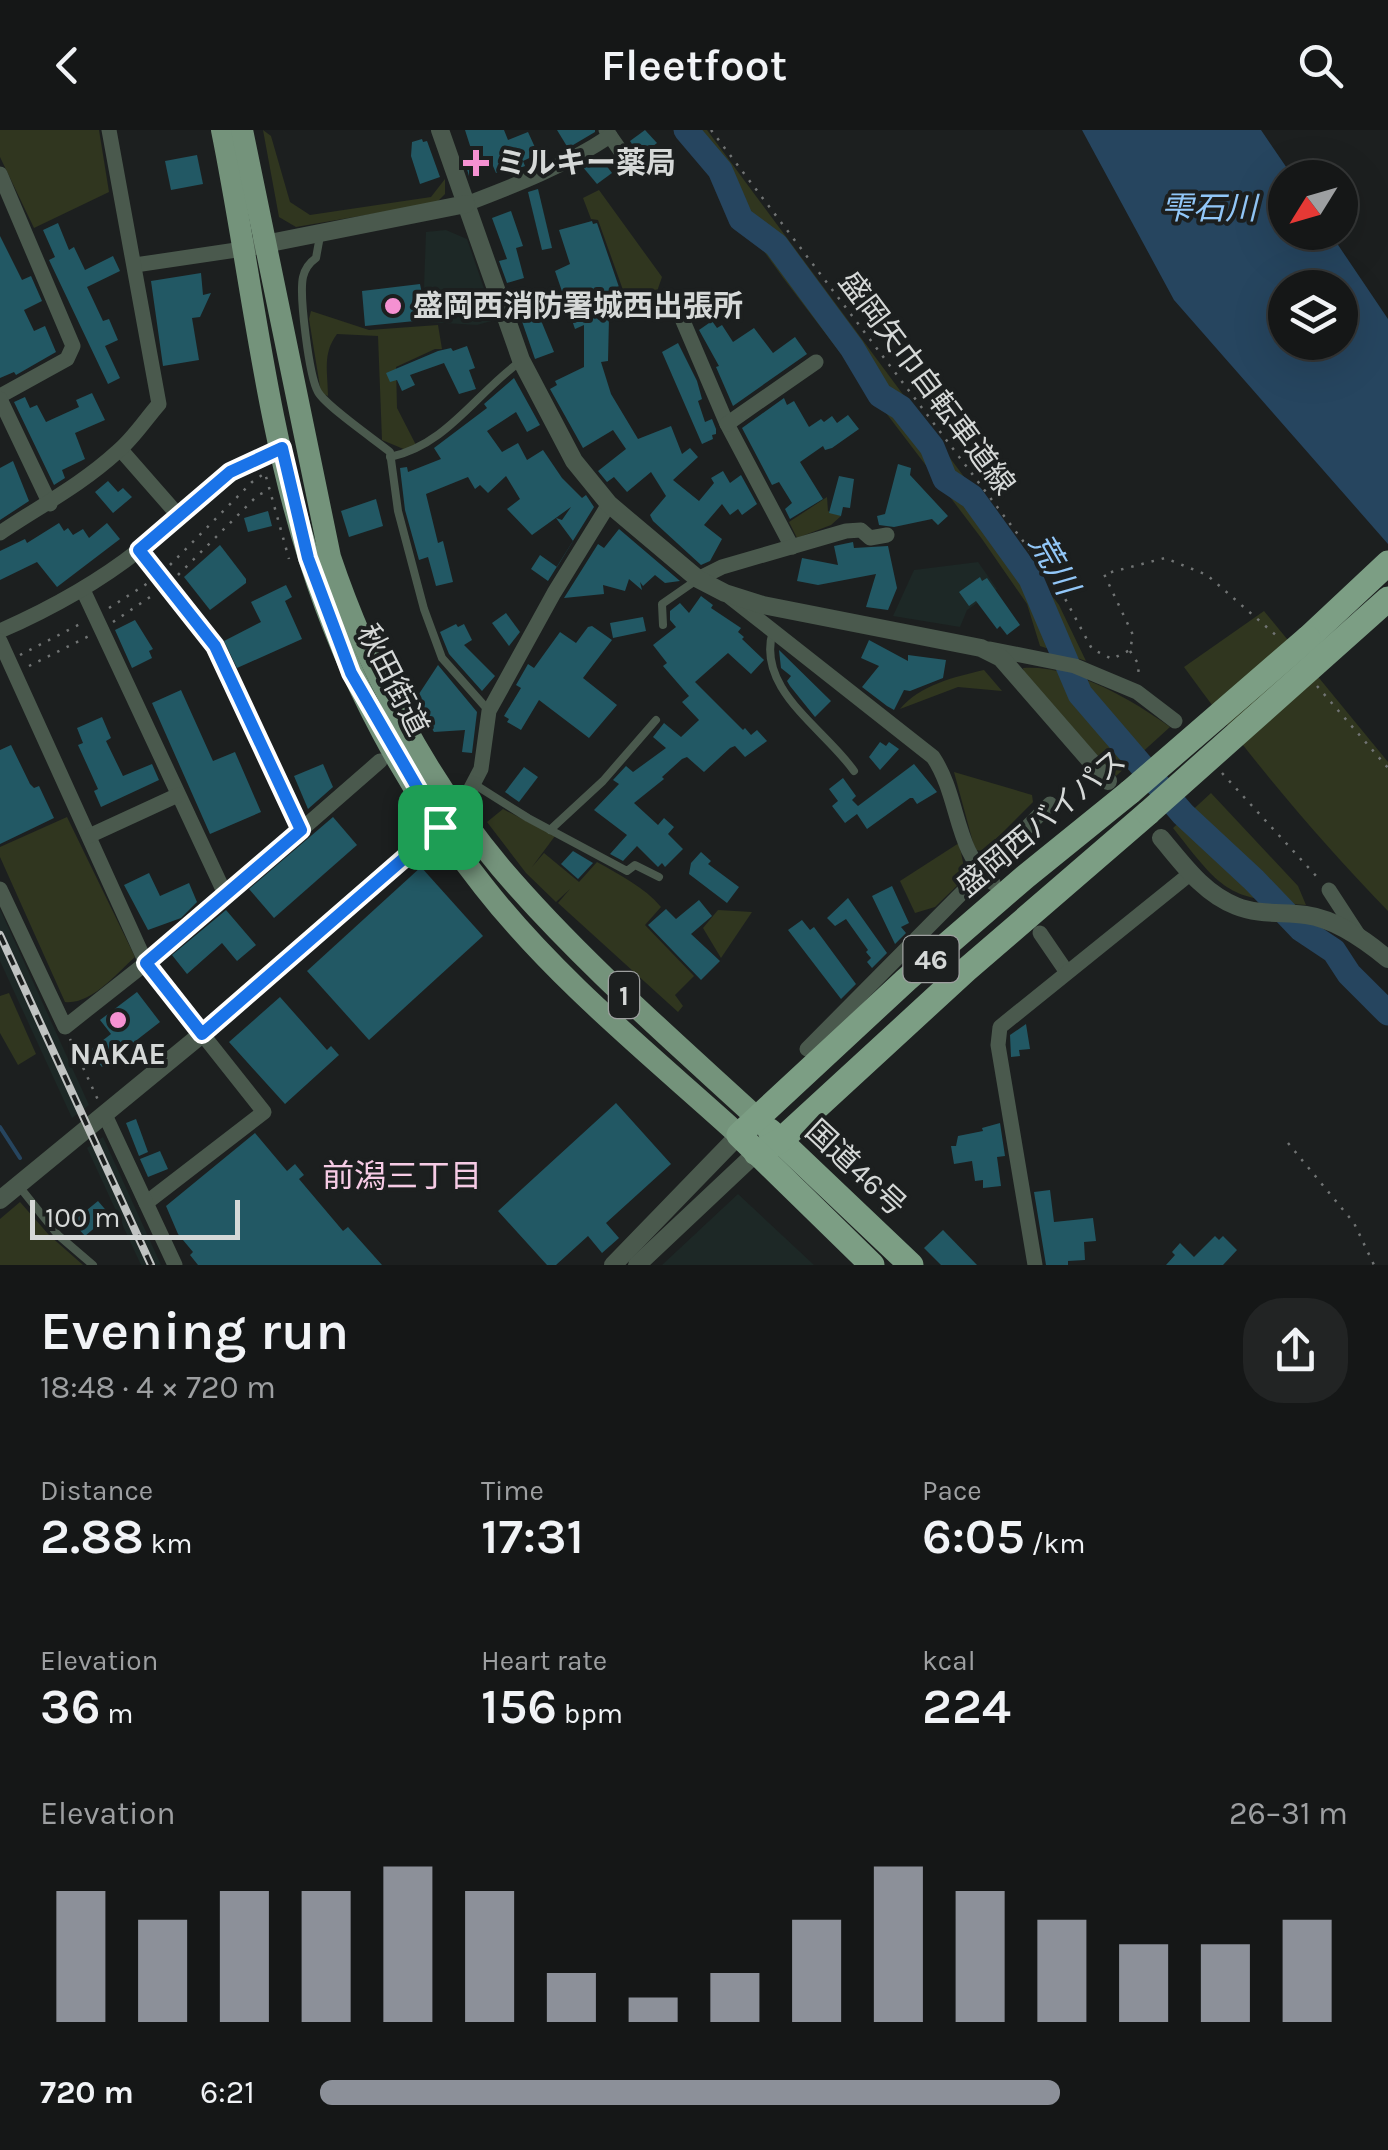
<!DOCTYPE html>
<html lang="en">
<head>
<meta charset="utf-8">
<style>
	body { margin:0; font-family:Karla,"Noto Sans JP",sans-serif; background:#222424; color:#f1f3f6; height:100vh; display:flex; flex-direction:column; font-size:38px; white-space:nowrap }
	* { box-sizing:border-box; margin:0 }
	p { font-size:32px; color:#9d9fa1 }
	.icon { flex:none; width:55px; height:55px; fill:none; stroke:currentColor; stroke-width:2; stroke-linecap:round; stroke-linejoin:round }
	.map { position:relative; height:1135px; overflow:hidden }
	.sheet { display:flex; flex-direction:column; background:#151717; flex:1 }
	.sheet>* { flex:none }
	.needle { width:65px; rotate:233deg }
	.fabs { position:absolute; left:1268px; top:30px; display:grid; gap:20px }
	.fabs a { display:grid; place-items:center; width:90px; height:90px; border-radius:50%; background:#151717; box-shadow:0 10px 40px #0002,0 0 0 2px #343636; font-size:50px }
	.scale { position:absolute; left:30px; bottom:25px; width:210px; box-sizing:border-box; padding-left:10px; border:5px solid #d5d8d7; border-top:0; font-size:28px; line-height:35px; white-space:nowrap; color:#d5d8d7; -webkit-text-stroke:8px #1c1f1f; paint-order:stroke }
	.pin { position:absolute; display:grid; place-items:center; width:85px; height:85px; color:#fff; margin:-42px; border-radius:20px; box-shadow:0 5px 15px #0006 }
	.round { display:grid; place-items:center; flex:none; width:105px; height:105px; border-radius:40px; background:#222424 }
	.overview { display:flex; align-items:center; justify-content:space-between; height:170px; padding:0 40px }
	h1 { font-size:55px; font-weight:600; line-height:75px }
	.figures { display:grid; grid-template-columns:repeat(3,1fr); gap:15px; height:170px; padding:10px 40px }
	.figures div { display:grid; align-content:center }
	.figures b { font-size:50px; font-weight:600 }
	.figures small { font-size:28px; font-weight:400 }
	.figures p { font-size:28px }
	.chart { height:280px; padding:20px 40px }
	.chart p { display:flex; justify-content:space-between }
	.chart svg { width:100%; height:180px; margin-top:10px; stroke:#8c9099; stroke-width:6 }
	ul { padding:0 40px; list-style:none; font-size:32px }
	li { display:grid; grid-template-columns:160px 120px 1fr; align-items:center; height:75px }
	li i { height:25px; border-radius:12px; background:#8c9099 }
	header { display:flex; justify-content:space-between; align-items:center; height:130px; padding:0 40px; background:#151717; font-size:45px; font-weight:600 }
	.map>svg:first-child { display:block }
</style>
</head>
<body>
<header><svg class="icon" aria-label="back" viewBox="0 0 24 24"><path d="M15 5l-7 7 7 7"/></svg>Fleetfoot<svg class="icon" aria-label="search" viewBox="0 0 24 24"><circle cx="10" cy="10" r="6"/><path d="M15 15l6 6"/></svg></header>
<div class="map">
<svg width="1388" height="1135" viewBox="0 0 1388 1135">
	<rect width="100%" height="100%" fill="#1c1f1f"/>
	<g fill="#1d2826">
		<path d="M446,100L467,109L495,190L477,195L428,192L424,156L426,102Z"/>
		<path d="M978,432L997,459L967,480L960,497L893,486L914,440Z"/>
		<path d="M0,779L89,975L72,988L0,831Z"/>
		<path d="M103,1007L161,1135H141L87,1018Z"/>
		<path d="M738,1064L814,1135H661H662Z"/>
	</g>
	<g fill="#30361f">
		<path d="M0,0H99L109,62L34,98L0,27Z"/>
		<path d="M263,0L271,6L290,72L310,85L431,67L445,49V64L436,73L296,97L279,87Z"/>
		<path d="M676,0H707L1059,475L1086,531L1040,516L1027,474L982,409L784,149Z"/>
		<path d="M599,60L662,147L653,173L645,176L640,184L625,187L617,164L623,160L598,90L591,89L583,68Z"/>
		<path d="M311,181L369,200L438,195L442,219H435L396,237L397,278L416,315L406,320L382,310L378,206L337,204C322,224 328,242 328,266L321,263L309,189Z"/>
		<path d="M827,367L828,381L841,386L831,395L797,408L789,392Z"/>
		<path d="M1264,481L1388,632V781C1314,705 1247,624 1184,537Z"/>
		<path d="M1023,538C1074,535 1130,569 1170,597L1116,646L1024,544Z"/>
		<path d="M984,540L1002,561L958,557L900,579C920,555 954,547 984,540Z"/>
		<path d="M954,642L1032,665L1033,672L984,721L975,720Z"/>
		<path d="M1211,663L1298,756L1306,775C1226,769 1222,760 1173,698Z"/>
		<path d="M503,679L555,706L532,737L544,723L579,752L597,732C620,745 644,757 661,777L645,795L694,846L675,865L683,876L678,882L558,773L570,759L556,772L526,743L487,692Z"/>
		<path d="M67,687L135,827C117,843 91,875 65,872L0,727V717Z"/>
		<path d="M959,713L966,747L935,777L915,783L900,751Z"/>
		<path d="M718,780L752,782L721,828L703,798Z"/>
		<path d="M9,863L36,924L18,935L0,903V866Z"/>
		<path d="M20,1072L49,1105L83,1135H0V1089Z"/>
	</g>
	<path fill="#26455f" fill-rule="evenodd" d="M1082,0H1261L1293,47L1285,48V102L1330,103L1388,189V414L1174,170ZM1285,158H1340V212H1285Z"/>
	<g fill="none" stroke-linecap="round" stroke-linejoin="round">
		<path stroke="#26455f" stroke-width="4" d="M0,997L20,1028"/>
		<path stroke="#26455f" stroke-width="25" d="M686,0L720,40L741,89L776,115L852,218L880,265L901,278L932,317L945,349L972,367L1031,449L1080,564L1183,684L1254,750L1301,799L1334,821L1349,844L1388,883"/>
	</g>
	<g fill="#225864">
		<path d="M465,0H504L508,10L528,2L538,24L523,31L525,36L504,44L502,40L496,43L493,36L469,46L464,29L473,25Z"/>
		<path d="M557,0H595V2L568,18Z"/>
		<path d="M645,0L657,13L640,26L630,11Z"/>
		<path d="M422,9L423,12L427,11L440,47L420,54L411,26L412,12Z"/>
		<path d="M197,25L203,54L171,60L165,31Z"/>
		<path d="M599,26L612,43L597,54L582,36Z"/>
		<path d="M538,59L552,118L542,120L528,62Z"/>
		<path d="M511,81L523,116L516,118L524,148L507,153L499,131L507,129L492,88Z"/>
		<path d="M592,91L593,94L597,93L620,160L614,162L621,183L609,187L608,231L601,232L611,264L638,309L671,296L682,324L690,318L698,327L673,350L699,371L714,353L711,348L723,341L730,353L741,345L757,374L742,385L738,379L730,385L722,374L704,395L722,409L710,431L701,435L653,391L650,385L666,366L651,342L627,362L614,347L607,352L598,341L626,319L613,300L583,318L550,259L557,255L555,251L584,237V195L575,199L555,141L570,134L559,100Z"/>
		<path d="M58,93L69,120L74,117L85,140L113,126L120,141L87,157L103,191L109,189L118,210L105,216L120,248L108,254L49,130L55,127L43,100Z"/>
		<path d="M0,106L22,150L31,146L42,171L24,180L34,201L45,196L56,222L16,245L14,242L0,248Z"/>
		<path d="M201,143L203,165L211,163L200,187L192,188L199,230L163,236L151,151Z"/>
		<path d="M420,154L423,169L435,168L436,175L464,173L465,186L365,196L362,161Z"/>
		<path d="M530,169L536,190L540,188L554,222L535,229L516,174Z"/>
		<path d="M712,191L717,198L722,195L733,212L754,198L773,223L795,207L807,224L733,276L716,237L719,236L699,200Z"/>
		<path d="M678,213L697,251L702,269L698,271L705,292L712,289L716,299V304L712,305L713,309L702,314L662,222Z"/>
		<path d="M467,216L475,238L469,240L476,259L459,264L444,233L410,245L415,255L402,261L397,250L390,252L386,243L438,221L451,218L453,221Z"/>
		<path d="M514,248L540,295L527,302L516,282L487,301L502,322L518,313L527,330L543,320L562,348L582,368L586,365L594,377L548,451L531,439L540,425L557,437L573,411L556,388L562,390L571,377L532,405L507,379L520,369L506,346L488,363L480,355L475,359L468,347L426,364L438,413L443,411L453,452L436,456L428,427L419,430L405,380L400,338L407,337L408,342L441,329L434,318L487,278L484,274Z"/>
		<path d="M92,263L105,290L75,303L85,329L62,340L65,348L54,355L14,272L25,267L30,278L37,275L46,292L79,277L76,270Z"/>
		<path d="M784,268L787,275L794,271L809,297L821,289L824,292L832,286L837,293L848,285L859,299L832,318L825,320L823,316L800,332L823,369L790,389L785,379L792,373L779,352L772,355L742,298Z"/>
		<path d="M13,331L29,371L0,390V338Z"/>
		<path d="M898,334L911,338L910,345L948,386L938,395L932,389L894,397L879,395L877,386L885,384Z"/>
		<path d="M839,346L854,349L850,378L843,377L841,386L829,383Z"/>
		<path d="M108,351L118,362L123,358L132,367L113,383L95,362Z"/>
		<path d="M376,369L383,396L349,407L341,381Z"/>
		<path d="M268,381L272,396L248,402L244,388Z"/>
		<path d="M59,393L64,401L68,398L73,405L83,399L89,408L107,393L120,409L57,457L37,432L0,450V421L25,409L27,413Z"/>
		<path d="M619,399L680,451L665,453L655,445L643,456L640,452L642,460L629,449L625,461L603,455L604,464L564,468L598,414L604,418Z"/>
		<path d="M853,412L854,418L888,416L897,458L888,480L866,477L876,444L818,455L797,451L802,428L838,435L834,416Z"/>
		<path d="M220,415L246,449V453L210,480L184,447Z"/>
		<path d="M980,447L982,451L987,448L1020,495L1007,505L1000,496L997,499L976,471L969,476L959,462Z"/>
		<path d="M286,455L292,467L285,471L302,509L237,538L224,511L261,492L251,472Z"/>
		<path d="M701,466L713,475L711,478L741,498L738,502L744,507L742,509L764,530L751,544L728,523L695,552L743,600L745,598L751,605L757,600L767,611L745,627L735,616L730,618L704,642L687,627L682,629L662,647L664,649L634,673L658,695L664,688L674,697L668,704L683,719L665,737L662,733L658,737L637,716L623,731L610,724L627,705L594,680L619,654L613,650L626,636L633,642L666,618L653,607L664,593L681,607L699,590L682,572L689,566L663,536L667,533L653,515L676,497L670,490V481L680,473L689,483Z"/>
		<path d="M506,483L520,502L509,516L492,493Z"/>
		<path d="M643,487L646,501L613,508L610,493Z"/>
		<path d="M135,490L153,519L149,521L152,528L132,538L115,500Z"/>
		<path d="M456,494L458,497L464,494L472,510L464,515L495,546L482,561L449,524L440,502Z"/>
		<path d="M592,496L612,510L583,548L617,575L589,608L539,570L521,600L507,592L509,589L504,586L521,558L516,555L528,534L534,538L560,502L576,513L588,497Z"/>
		<path d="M869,510L908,531V525L946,530L943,548L910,561L904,560L894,580L887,576L862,557L879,536L861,528Z"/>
		<path d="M779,520L831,571L815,587L790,556L787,551L791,546L781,538Z"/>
		<path d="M438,535L477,582L472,623L462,622L465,600L434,602L415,570Z"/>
		<path d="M181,560L213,631L235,622L261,682L210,704L152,573Z"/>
		<path d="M102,587L111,608L106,611L123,646L152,634L159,650L101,677L94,661L98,659L78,615L83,613L77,598Z"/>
		<path d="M880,612L886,616L889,612L899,619L880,640L869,627Z"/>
		<path d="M11,615L30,654L34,658L39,656L54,688L0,714V620Z"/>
		<path d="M323,634L333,657L308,679L294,646Z"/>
		<path d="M914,634L937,662L917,674L913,668H910L867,699L857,684L845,693L832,676L838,671L829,659L843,648L856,666L852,670L858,676Z"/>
		<path d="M524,637L538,647L519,672L505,662Z"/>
		<path d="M333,687L357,715L274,788L249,759Z"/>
		<path d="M573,721L593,733L578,749L561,734Z"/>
		<path d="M701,722L711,731L708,734L739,757L727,773L689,744L691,733Z"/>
		<path d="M421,737L483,806L369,910L307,841Z"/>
		<path d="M149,743L160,766L189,753L197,772L181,788L148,800L124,755Z"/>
		<path d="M892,756L909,793L901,797L906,803L895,814L872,766Z"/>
		<path d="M848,768L887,823L872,838L867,832L871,828L866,822L868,820L846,789L835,796L827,788Z"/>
		<path d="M699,770L712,786L691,804L720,831L701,850L648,795L666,779L676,789Z"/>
		<path d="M226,780L256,815L237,831L222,813L187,844L172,825Z"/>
		<path d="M802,790L810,800L814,797L856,854L841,869L788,800Z"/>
		<path d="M137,862L160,892L102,937L89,921L111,904L100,890Z"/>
		<path d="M280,867L327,920L331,916L339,925L285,974L229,912Z"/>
		<path d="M1026,894L1030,919L1019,920L1020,926L1011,927L1010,905Z"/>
		<path d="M616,973L671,1034L606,1093L619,1108L602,1123L588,1106L556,1135H547L498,1081Z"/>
		<path d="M136,989L148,1022L139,1026L126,993Z"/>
		<path d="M1000,993L1005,1026L997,1027L1001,1056L983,1058V1050L975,1051L972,1031L954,1034L951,1016H956L958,1006L983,1001L982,998Z"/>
		<path d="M255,1003L287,1041L295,1034L304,1045L299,1049L343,1101L348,1097L382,1135H198L190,1125L193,1122L178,1104L166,1076Z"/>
		<path d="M160,1021L168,1039L148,1047L140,1029Z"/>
		<path d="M1050,1060L1054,1092L1093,1088L1096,1111L1084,1112L1085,1130L1068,1131V1135H1046L1034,1062Z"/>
		<path d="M98,1071L110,1085L85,1106L77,1097L81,1094L76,1089Z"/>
		<path d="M943,1100L977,1135H941L924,1118Z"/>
		<path d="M1215,1106L1219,1110L1223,1106L1237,1120L1223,1135H1166L1175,1125L1172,1122L1180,1113L1194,1127Z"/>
	</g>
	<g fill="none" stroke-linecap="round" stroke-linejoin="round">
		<g stroke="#717474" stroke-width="2.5" stroke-dasharray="2.5 8" stroke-linecap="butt">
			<path d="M711,0L1061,461L1092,519L1112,529L1130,520L1133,505L1104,444L1165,428L1207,445L1278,507"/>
			<path d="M170,435L252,352L265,343L289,429"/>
			<path d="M178,445L258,365L270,360"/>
			<path d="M109,478L148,453"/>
			<path d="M113,492L156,463"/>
			<path d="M1130,521L1139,535L1138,545"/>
			<path d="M20,525L84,492"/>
			<path d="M29,536L89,506"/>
			<path d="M1317,556L1388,638"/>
			<path d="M1222,643L1318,748"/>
			<path d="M70,909L98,970"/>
			<path d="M1288,1013L1354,1093L1374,1135"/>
		</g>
		<g stroke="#4a594d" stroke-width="8">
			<path d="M320,106L316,128C309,133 305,138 303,147C299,165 309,246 318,262C326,276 374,309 390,322L398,381L424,479L442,528L489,581"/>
			<path d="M390,327C447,315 476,263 521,231"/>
			<path d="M663,495L662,474L698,449"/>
			<path d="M773,501C755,559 825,599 854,641"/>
			<path d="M474,654L528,688L627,741L635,735L659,747"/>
			<path d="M550,700L603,651L656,590"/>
			<path d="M18,1055L58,1105L93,1135"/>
		</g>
		<g stroke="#4a594d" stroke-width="15">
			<path d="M606,0L633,39"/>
			<path d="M0,44L73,216L67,229L0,266"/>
			<path d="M466,74C516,55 565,36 610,6"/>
			<path d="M135,135L243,119"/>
			<path d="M680,184L727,294L792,417"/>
			<path d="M0,269L50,374"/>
			<path d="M727,294L816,232"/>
			<path d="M121,320L178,385"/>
			<path d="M0,403C40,376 81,355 117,322C133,309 145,290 159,274L109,0"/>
			<path d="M698,449L722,437L846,401L861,400L870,408L887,405"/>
			<path d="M83,460L226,766"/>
			<path d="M730,467L933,627C960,667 954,721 993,753"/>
			<path d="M0,501C50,479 96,454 139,420C187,380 222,342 282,318"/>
			<path d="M0,511L146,833L264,982L146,1073"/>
			<path d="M990,519L1075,536L1137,562L1175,591"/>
			<path d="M459,681L481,639L489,581L554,463L609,374"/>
			<path d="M301,700L380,631"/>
			<path d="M89,706L178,665"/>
			<path d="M0,759L65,897L146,833L301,700L215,517L139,420"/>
			<path d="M1329,760L1359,806"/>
			<path d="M1040,803L1066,841"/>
			<path d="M807,919L1050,674"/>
			<path d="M105,985L175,1135"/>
			<path d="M1035,1135L998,915L1000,897L1191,743"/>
		</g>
		<g stroke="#4a594d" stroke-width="18">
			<path d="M440,0L521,230L574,331L609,374L698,449L725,463L763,475L981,518L1001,528L1108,651"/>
			<path d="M255,116L466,74"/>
			<path d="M1161,708C1183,734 1203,763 1236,776C1258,785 1282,782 1306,785C1336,789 1365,810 1388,829"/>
			<path d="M0,1070L202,904L447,691"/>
			<path d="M613,1135L739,1005"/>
			<path d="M637,1135L756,1023"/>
		</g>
		<g stroke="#74937b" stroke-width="22">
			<path d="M222,0C251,143 265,291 310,431C347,548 407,661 484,757C557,850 652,926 739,1005"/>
			<path d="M242,0L330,427C367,537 426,649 501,738C578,828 669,907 756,987"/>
		</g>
		<g stroke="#7c9e84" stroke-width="25">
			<path d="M1308,508L1388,433"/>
			<path d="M770,1001L911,1135"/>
			<path d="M756,1023L780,1011L966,840L1148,683"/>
			<path d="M872,1135L739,1005L906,850L1025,747L1130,662"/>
		</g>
		<g stroke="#c0c3c2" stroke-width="8">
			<path id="rail" d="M0,805L151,1135"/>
		</g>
		<use href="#rail" stroke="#1c1f1f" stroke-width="4" stroke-dasharray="11" stroke-linecap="butt"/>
		<g stroke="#7c9e84" stroke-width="25">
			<path d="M1130,662L1308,508"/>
			<path d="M1148,683L1388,469"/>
		</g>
	</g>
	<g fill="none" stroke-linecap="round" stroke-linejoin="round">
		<g stroke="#fff" stroke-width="20">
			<path id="route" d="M282,318L308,428L351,543L440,697L202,904L146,833L301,700L215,516L139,420L230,342Z"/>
		</g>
		<use href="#route" stroke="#1a73e8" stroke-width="12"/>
	</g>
	<g fill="#f591d2" stroke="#1c1f1f" stroke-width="4">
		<path d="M471 18h10v10h10v10h-10v10h-10v-10h-10v-10h10z"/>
		<circle cx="393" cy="176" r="10"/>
		<circle cx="118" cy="890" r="10"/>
	</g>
	<g text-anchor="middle" stroke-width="8" stroke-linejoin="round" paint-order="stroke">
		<g fill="#1c1f1f" stroke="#9ea0a0" stroke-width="2.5">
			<rect x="903.5" y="806" width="55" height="46" rx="8"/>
			<rect x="609" y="842" width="30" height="46" rx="8"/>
		</g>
		<g font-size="28" font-weight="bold" fill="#d5d8d7">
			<text x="931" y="839">46</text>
			<text x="624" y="875">1</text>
		</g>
		<g font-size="30" font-weight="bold" fill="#d5d8d7" stroke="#1c1f1f" text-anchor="start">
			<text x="496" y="43">ミルキー薬局</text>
			<text x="413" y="186">盛岡西消防署城西出張所</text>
			<text x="118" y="934" text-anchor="middle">NAKAE</text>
		</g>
		<g font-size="30" fill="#d5d8d7" stroke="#1c1f1f">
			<text transform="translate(927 253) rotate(53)" y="10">盛岡矢巾自転車道線</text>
			<text transform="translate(393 550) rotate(63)" y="10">秋田街道</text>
			<text transform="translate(1041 693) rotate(-40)" y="10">盛岡西バイパス</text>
			<text transform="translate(856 1038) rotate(43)" y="10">国道46号</text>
		</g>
		<g font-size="32" font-style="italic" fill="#92c7f8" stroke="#1c1f1f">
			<text x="1209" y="89">雫石川</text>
			<text transform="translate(1054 434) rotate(60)" y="11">荒川</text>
		</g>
		<g font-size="32" fill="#f6cbe5" stroke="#1c1f1f">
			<text x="402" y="1057">前潟三丁目</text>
		</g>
	</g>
</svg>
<div class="fabs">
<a><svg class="needle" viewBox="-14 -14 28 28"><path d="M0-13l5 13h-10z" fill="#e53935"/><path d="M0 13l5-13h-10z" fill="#9d9fa1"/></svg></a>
<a><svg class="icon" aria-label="layers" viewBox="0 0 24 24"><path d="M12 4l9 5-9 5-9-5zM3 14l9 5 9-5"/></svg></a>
</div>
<div class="scale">100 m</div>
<div class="pin" style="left:440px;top:697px;background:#1e9e55"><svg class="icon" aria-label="arrive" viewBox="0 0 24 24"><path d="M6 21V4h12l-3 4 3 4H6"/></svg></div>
</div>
<section class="sheet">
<div class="overview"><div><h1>Evening run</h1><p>18:48 · 4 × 720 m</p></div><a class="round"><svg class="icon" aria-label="share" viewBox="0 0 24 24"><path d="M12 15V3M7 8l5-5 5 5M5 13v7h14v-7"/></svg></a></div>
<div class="figures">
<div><p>Distance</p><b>2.88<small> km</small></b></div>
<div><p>Time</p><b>17:31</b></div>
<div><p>Pace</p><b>6:05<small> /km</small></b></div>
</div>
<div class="figures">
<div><p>Elevation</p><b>36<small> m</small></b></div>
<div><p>Heart rate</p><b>156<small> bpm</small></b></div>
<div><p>kcal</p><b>224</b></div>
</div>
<div class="chart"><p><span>Elevation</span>26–31 m</p>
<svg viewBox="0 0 160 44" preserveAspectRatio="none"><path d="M5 44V12M15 44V19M25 44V12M35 44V12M45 44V6M55 44V12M65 44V32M75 44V38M85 44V32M95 44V19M105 44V6M115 44V12M125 44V19M135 44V25M145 44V25M155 44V19"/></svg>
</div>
<ul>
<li><b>720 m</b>6:21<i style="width:72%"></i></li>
</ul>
</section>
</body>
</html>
